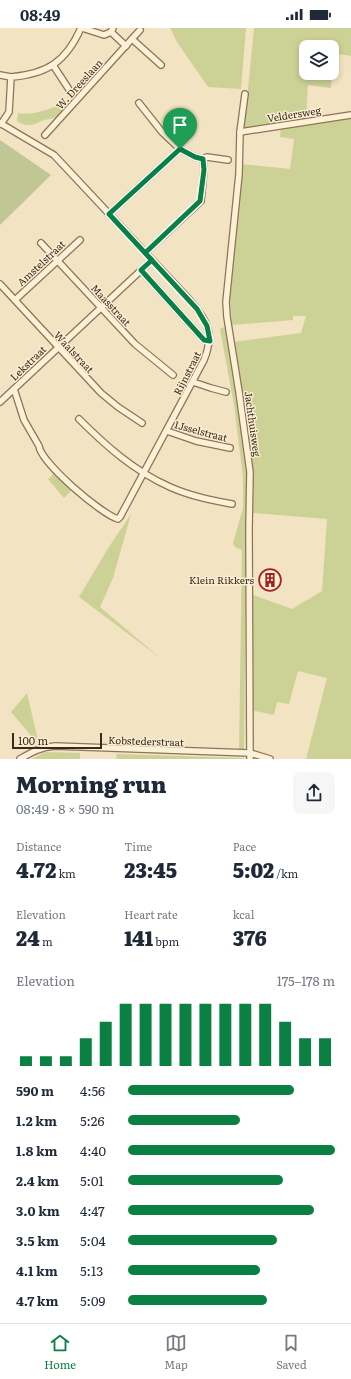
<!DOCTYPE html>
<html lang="en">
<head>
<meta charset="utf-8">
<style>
	body { margin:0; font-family:Literata,serif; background:#f6f6f7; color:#1f2937; height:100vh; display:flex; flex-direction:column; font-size:15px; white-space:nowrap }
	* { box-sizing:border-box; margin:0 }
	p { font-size:13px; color:#747a83 }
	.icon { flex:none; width:22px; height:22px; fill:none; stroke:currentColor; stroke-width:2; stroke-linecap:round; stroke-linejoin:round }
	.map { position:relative; height:731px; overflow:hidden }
	.side { display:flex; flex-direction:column; background:#fff; flex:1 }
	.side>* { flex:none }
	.buttons { position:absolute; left:299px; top:12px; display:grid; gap:8px }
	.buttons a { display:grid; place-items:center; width:40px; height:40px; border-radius:8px; background:#fff; box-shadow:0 2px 6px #0003; font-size:20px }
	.scale { position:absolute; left:12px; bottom:10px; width:90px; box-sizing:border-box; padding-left:4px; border:2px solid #3c2b1d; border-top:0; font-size:11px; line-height:14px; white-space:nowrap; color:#3c2b1d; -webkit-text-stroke:3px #f9edd2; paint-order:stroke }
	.pin { position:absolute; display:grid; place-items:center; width:34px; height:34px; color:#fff; margin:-41px -17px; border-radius:50% 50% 50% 0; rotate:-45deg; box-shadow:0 0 4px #0007 }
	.pin .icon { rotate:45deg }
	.round { display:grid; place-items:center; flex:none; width:42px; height:42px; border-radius:8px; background:#f6f6f7 }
	.headline { display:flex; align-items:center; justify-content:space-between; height:68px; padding:0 16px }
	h1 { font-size:22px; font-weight:800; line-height:30px }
	.metrics { display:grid; grid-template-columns:repeat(3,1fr); gap:6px; height:68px; padding:4px 16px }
	.metrics div { display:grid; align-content:center }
	.metrics b { font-size:20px; font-weight:800 }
	.metrics small { font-size:11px; font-weight:400 }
	.metrics p { font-size:11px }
	.chart { height:112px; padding:8px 16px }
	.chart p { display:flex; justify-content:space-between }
	.chart svg { width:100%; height:72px; margin-top:4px; stroke:#0b8043; stroke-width:6 }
	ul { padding:0 16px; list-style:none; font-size:13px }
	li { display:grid; grid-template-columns:64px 48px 1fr; align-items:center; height:30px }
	li i { height:10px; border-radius:5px; background:#0b8043 }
	.status { display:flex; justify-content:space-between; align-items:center; height:28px; padding:0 20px; background:#fff; direction:ltr }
	.status svg { height:11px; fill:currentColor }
	.tabs { display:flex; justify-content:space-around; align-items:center; height:56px; border-top:1px solid #e0e1e3; background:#fff; font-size:11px; color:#747a83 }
	.tabs a { display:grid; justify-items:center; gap:2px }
	.tabs .on { color:#0b8043 }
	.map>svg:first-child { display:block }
</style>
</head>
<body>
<div class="status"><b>08:49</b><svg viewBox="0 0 49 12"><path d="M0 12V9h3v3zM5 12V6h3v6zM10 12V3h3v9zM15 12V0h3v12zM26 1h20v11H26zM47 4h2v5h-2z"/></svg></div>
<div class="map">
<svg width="351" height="731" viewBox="0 0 351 731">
	<rect width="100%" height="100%" fill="#f2e3c2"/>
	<g fill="#ccd295">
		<path d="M170,0H246L241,61L208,59L177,14Z"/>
		<path d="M254,0H351V28L333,25L332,44V19H306V45H332L331,60L308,57L306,92L244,101Z"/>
		<path d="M66,73L69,75C65,79 61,85 56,89C52,91 48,91 44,92C32,97 29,100 17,93L18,85C30,87 42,84 54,79C58,77 61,74 66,73Z"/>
		<path d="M351,89V731H306L327,650L298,643L289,676L277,674L274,687L251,682L253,567L292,581L322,563L327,491L253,485L252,430L234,314L301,305L306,288H293V292L232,297L230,270L241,136L290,141L294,111L280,109L281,99Z"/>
		<path d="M226,298L247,443L244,724L239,723L242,522L235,519L233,515L243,480V449L234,377L220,301Z"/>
		<path d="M55,445L72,462L64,470L48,451Z"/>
		<path d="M131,486L113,550L100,579L159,629L79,569L107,522Z"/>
		<path d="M27,665L39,717L11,684Z"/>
		<path d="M45,724L80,725V731H32Z"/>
		<path d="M117,726L244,730V731H116Z"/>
	</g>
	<path fill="#c1c695" d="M0,112L51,147L0,197Z"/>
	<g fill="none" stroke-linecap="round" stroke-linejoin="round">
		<g stroke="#8e7357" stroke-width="8">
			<g id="minor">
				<path d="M82,0L104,7L111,4"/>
				<path d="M113,0L111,4L126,18"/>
				<path d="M132,11L161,37"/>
				<path d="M53,37L70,63"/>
				<path d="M0,47L11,49"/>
				<path d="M245,66L240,104L239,146L226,274L227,289L239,364L250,444L249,501L250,731"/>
				<path d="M139,75L162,104L180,121L195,129L203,131L207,129L228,132"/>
				<path d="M0,95L54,127L186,268C205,289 216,303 204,332L120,489L118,491C101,486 41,435 39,418L24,392L14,361L152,232"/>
				<path d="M1,96L9,84L11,49C47,46 66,34 81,0"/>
				<path d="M240,104L351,87"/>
				<path d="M45,107L140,2"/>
				<path d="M109,186L180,121"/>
				<path d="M41,215L135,316L173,347"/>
				<path d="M145,225L201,173L204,142L203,131"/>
				<path d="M141,242L204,312L210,313"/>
				<path d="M0,256L101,365L118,379L142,395"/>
				<path d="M15,272L80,212"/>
				<path d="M193,354L211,360L226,364"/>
				<path d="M0,374L14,361"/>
				<path d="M79,391C106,418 134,443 170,459C190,468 211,472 232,476"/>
				<path d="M167,403L196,413L230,420"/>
				<path d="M20,731C32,724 41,719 55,718L250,725L270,731"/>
			</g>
		</g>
		<use href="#minor" stroke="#fcf0d6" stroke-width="5.5"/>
	</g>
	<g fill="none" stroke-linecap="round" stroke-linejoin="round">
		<g stroke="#fff" stroke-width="8">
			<path id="route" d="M180,121L195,129L203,131L204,142L200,173L145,225L152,232L141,242L204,312L210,313L207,298L197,281L109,186L180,121"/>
		</g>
		<use href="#route" stroke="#0b8043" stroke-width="5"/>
	</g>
	<defs>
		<g id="building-ring" transform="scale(1.15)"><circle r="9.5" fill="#f9edd2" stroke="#a32125" stroke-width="1.5"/><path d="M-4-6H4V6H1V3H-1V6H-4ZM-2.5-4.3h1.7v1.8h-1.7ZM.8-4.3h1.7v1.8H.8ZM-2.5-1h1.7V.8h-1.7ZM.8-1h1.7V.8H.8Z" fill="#a32125"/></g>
	</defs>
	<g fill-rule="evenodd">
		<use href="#building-ring" x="270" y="552"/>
	</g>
	<g text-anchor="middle" stroke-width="3" stroke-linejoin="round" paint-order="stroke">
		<g font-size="10" fill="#3c2b1d" stroke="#f9edd2">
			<text transform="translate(79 56) rotate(-48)" y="4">W. Dreeslaan</text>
			<text transform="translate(294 86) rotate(-9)" y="4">Veldersweg</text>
			<text transform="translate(41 235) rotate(-43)" y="4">Amstelstraat</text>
			<text transform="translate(111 277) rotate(47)" y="4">Maasstraat</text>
			<text transform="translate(74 324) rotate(47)" y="4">Waalstraat</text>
			<text transform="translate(28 335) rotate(-44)" y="4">Lekstraat</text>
			<text transform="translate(187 345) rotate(-63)" y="4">Rijnstraat</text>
			<text transform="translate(253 396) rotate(82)" y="4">Jachthuisweg</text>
			<text transform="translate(201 403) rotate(15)" y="4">IJsselstraat</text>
			<text transform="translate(146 713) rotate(2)" y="4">Kobstederstraat</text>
		</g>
		<g font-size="10" fill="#3c2b1d" stroke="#f9edd2" text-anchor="end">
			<text x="254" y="556">Klein Rikkers</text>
		</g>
	</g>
</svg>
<div class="buttons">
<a><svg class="icon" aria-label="layers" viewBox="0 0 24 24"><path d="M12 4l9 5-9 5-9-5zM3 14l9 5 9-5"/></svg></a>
</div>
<div class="scale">100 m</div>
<div class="pin" style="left:180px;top:121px;background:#1e9e55"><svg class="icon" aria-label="arrive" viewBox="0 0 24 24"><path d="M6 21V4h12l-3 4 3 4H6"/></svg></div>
</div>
<section class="side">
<div class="headline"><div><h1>Morning run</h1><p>08:49 · 8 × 590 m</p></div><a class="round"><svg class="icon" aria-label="share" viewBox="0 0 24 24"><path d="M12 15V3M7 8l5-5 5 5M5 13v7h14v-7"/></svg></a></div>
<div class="metrics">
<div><p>Distance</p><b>4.72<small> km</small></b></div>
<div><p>Time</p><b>23:45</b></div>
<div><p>Pace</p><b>5:02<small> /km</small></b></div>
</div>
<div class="metrics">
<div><p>Elevation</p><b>24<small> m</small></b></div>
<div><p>Heart rate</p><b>141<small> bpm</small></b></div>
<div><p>kcal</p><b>376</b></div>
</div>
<div class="chart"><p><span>Elevation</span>175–178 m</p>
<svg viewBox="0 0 160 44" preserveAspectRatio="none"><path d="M5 44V38M15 44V38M25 44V38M35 44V27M45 44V17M55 44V6M65 44V6M75 44V6M85 44V6M95 44V6M105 44V6M115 44V6M125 44V6M135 44V17M145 44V27M155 44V27"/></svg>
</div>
<ul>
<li><b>590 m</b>4:56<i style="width:80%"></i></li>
<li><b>1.2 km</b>5:26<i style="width:54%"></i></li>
<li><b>1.8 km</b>4:40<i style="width:100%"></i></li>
<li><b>2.4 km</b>5:01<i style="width:75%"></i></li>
<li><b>3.0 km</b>4:47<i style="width:90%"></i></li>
<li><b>3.5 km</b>5:04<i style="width:72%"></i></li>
<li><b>4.1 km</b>5:13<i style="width:64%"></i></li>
<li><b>4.7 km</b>5:09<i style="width:67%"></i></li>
</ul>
</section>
<nav class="tabs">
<a class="on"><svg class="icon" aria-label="home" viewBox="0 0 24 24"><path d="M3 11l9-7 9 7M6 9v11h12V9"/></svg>Home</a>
<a><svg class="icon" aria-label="map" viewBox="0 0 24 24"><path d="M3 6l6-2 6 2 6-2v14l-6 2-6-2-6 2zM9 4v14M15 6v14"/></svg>Map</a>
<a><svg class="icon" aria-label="saved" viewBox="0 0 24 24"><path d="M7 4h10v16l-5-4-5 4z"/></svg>Saved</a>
</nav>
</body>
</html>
